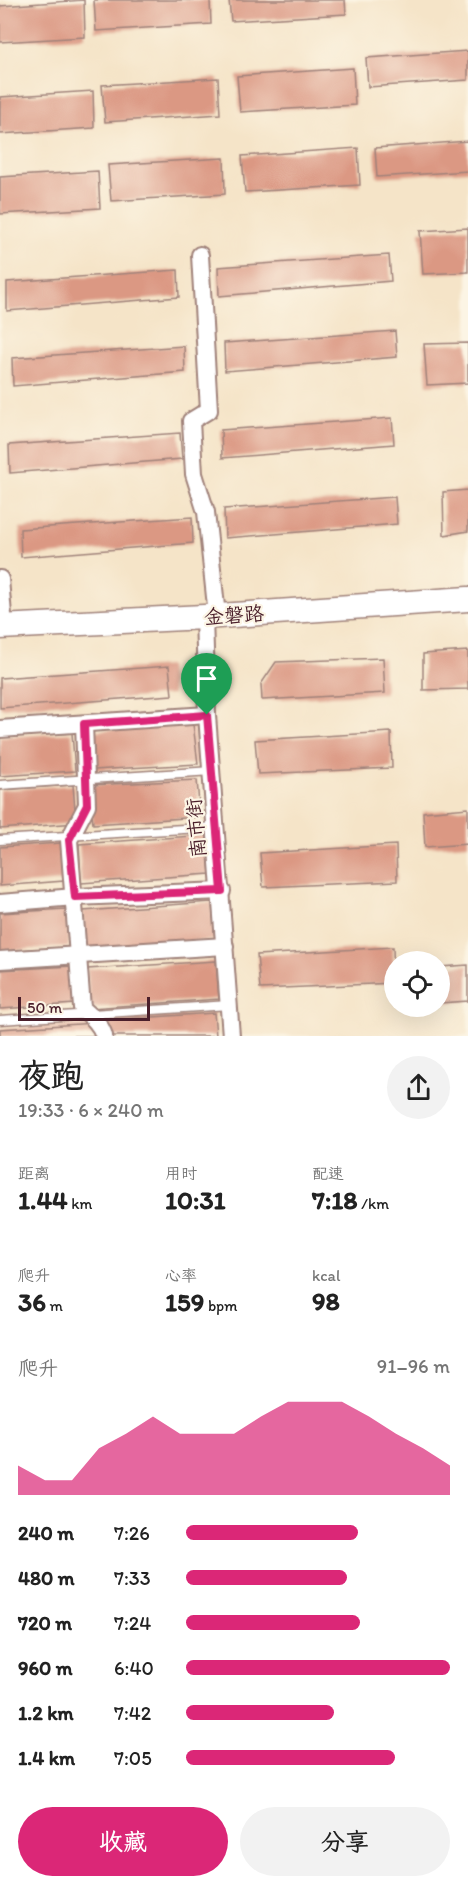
<!DOCTYPE html>
<html lang="zh">
<head>
<meta charset="utf-8">
<style>
	body { margin:0; font-family:Itim,"LXGW WenKai TC",sans-serif; background:#f2f2f2; color:#222; height:100vh; display:flex; flex-direction:column; font-size:22px; white-space:nowrap }
	* { box-sizing:border-box; margin:0 }
	p { font-size:20px; color:#767676 }
	.icon { flex:none; width:33px; height:33px; fill:none; stroke:currentColor; stroke-width:2; stroke-linecap:round; stroke-linejoin:round }
	.map { position:relative; height:1036px; overflow:hidden }
	.drawer { display:flex; flex-direction:column; background:#fff; flex:1 }
	.drawer>* { flex:none }
	.tools { position:absolute; left:384px; top:951px; display:grid; gap:12px }
	.tools a { display:grid; place-items:center; width:66px; height:66px; border-radius:50%; background:#fff; box-shadow:0 6px 24px #0002; font-size:30px }
	.scale { position:absolute; left:18px; bottom:15px; width:132px; box-sizing:border-box; padding-left:6px; border:3px solid #4a1f2b; border-top:0; font-size:16px; line-height:21px; white-space:nowrap; color:#4a1f2b; -webkit-text-stroke:4px #fcf5e5; paint-order:stroke }
	.pin { position:absolute; display:grid; place-items:center; width:51px; height:51px; color:#fff; margin:-62px -26px; border-radius:50% 50% 50% 0; rotate:-45deg; box-shadow:0 0 6px #0007 }
	.pin .icon { rotate:45deg }
	.round { display:grid; place-items:center; flex:none; width:63px; height:63px; border-radius:32px; background:#f2f2f2 }
	.summary { display:flex; align-items:center; justify-content:space-between; height:102px; padding:0 18px }
	h1 { font-size:33px; font-weight:700; line-height:45px }
	.figures { display:grid; grid-template-columns:repeat(3,1fr); gap:9px; height:102px; padding:6px 18px }
	.figures div { display:grid; align-content:center }
	.figures b { font-size:26px; font-weight:700 }
	.figures small { font-size:16px; font-weight:400 }
	.figures p { font-size:16px }
	.chart { height:168px; padding:12px 18px }
	.chart p { display:flex; justify-content:space-between }
	.chart svg { width:100%; height:108px; margin-top:6px; fill:#db2777; opacity:.7 }
	.cta { display:flex; gap:12px; margin-top:auto; padding:12px 18px }
	.cta a { flex:1; height:69px; border-radius:36px; background:#db2777; color:#fff; font-size:24px; font-weight:700; line-height:69px; text-align:center }
	.cta a+a { background:#f2f2f2; color:#222 }
	ul { padding:0 18px; list-style:none; font-size:20px }
	li { display:grid; grid-template-columns:96px 72px 1fr; align-items:center; height:45px }
	li i { height:15px; border-radius:8px; background:#db2777 }
	.map>svg:first-child { display:block }
</style>
</head>
<body>
<div class="map">
<svg width="468" height="1036" viewBox="0 0 468 1036">
	<rect width="100%" height="100%" fill="#fcf5e5"/>
	<filter id="ink" filterUnits="userSpaceOnUse"><feTurbulence type="fractalNoise" baseFrequency=".0167" numOctaves="2"/><feDisplacementMap in="SourceGraphic" scale="12" xChannelSelector="R" yChannelSelector="G"/><feConvolveMatrix kernelMatrix="1 2 1 2 8 2 1 2 1" color-interpolation-filters="sRGB"/></filter>
	<filter id="wash" filterUnits="userSpaceOnUse"><feTurbulence type="fractalNoise" baseFrequency=".008" numOctaves="4" result="noise"/><feDisplacementMap in="SourceGraphic" scale="24" xChannelSelector="R" yChannelSelector="G"/><feGaussianBlur stdDeviation="1.35" result="paint"/><feColorMatrix in="noise" values="0 0 0 0 0 0 0 0 0 0 0 0 0 0 0 0 0 1.4 0 .05"/><feComposite in="paint" operator="in"/></filter>
	<g filter="url(#wash)">
		<rect width="100%" height="100%" fill="#f5e4c8"/>
		<g id="blocks">
			<g fill="#db9883">
				<path d="M84,0L85,37L0,42V6Z"/>
				<path d="M94,0H210L211,24L96,31Z"/>
				<path d="M229,0H345L346,14L231,21Z"/>
				<path d="M468,51V80L368,87L366,58Z"/>
				<path d="M353,68L355,105L240,112L237,76Z"/>
				<path d="M218,78L220,114L105,122L102,85Z"/>
				<path d="M93,91L94,128L0,134V97Z"/>
				<path d="M468,141V171L377,177L375,148Z"/>
				<path d="M358,148L360,185L245,192L242,156Z"/>
				<path d="M224,158L225,194L111,201L108,165Z"/>
				<path d="M98,171L100,208L0,214V177Z"/>
				<path d="M468,228V272L423,274L420,231Z"/>
				<path d="M389,255L391,281L219,296L218,267Z"/>
				<path d="M178,270L179,297L7,311V282Z"/>
				<path d="M395,331L397,357L225,371L224,343Z"/>
				<path d="M468,343V383L427,385L424,344Z"/>
				<path d="M184,346L185,372L13,386L12,358Z"/>
				<path d="M392,418L394,444L222,458L221,430Z"/>
				<path d="M180,433L182,459L10,473L9,445Z"/>
				<path d="M468,490V531L444,535L443,492Z"/>
				<path d="M395,497L397,524L225,538L224,509Z"/>
				<path d="M192,517L193,543L21,557L20,529Z"/>
				<path d="M468,651V689L423,690V654Z"/>
				<path d="M383,658L385,693L262,700L261,684L276,662Z"/>
				<path d="M169,666L172,695L0,708V678Z"/>
				<path d="M193,724L198,764L93,770L90,731Z"/>
				<path d="M391,732L392,768L258,774L255,740Z"/>
				<path d="M72,733L75,771L0,776V737Z"/>
				<path d="M197,780L200,817L93,824L90,785Z"/>
				<path d="M73,785L76,823L0,829V790Z"/>
				<path d="M468,808V844L425,847L423,812Z"/>
				<path d="M207,835L210,874L81,883L79,844Z"/>
				<path d="M61,843L64,881L0,886V847Z"/>
				<path d="M396,845L397,881L263,887L260,853Z"/>
				<path d="M212,902L215,940L86,950L83,911Z"/>
				<path d="M66,909L69,947L0,951V913Z"/>
				<path d="M393,947L394,983L260,989L257,955Z"/>
				<path d="M216,961L219,999L90,1008L87,969Z"/>
				<path d="M468,965V1001L440,1003V967Z"/>
				<path d="M73,966L75,1004L0,1009V970Z"/>
				<path d="M214,1013L216,1036H108L107,1020Z"/>
				<path d="M95,1023L96,1036H0V1029Z"/>
			</g>
		</g>
	</g>
	<g filter="url(#ink)">
		<use href="#blocks" fill-opacity="0" stroke="#a0827a" stroke-width="1.5"/>
		<g fill="none" stroke-linecap="round" stroke-linejoin="round">
			<g stroke="#a0827a" stroke-width="11">
				<g id="lane">
					<path d="M0,785L212,771"/>
					<path d="M0,840L217,827"/>
					<path d="M0,1020L229,1005"/>
				</g>
			</g>
			<g stroke="#a0827a" stroke-width="20">
				<g id="street">
					<path d="M200,255L209,410L191,421L194,474L206,512L217,616"/>
					<path d="M0,579L4,627"/>
					<path d="M204,617L207,715L231,1036"/>
					<path d="M84,724L87,805L69,840L82,1008C91,1016 101,1024 104,1036"/>
					<path d="M0,729L207,715"/>
					<path d="M0,903L75,897L222,891"/>
					<path d="M0,960L225,946"/>
				</g>
			</g>
			<g stroke="#a0827a" stroke-width="27">
				<path id="secondary" d="M0,627L204,617L468,599"/>
			</g>
			<use href="#lane" stroke="#fff" stroke-width="8"/>
			<use href="#street" stroke="#fff" stroke-width="16"/>
			<use href="#secondary" stroke="#fff" stroke-width="24"/>
		</g>
	</g>
	<g fill="none" stroke-linecap="round" stroke-linejoin="round" filter="url(#ink)">
		<g stroke="#fff" stroke-width="12">
			<path id="route" d="M207,715L222,891L75,897L69,840L87,805L84,724Z"/>
		</g>
		<use href="#route" stroke="#db2777" stroke-width="8"/>
	</g>
	<g text-anchor="middle" stroke-width="4.5" stroke-linejoin="round" paint-order="stroke">
		<g font-size="20" fill="#4a1f2b" stroke="#fcf5e5">
			<text transform="translate(234 615) rotate(-4)" y="7">金磐路</text>
			<text transform="translate(196 828) rotate(-95)" y="7">南市街</text>
		</g>
	</g>
</svg>
<div class="tools">
<a><svg class="icon" aria-label="locate" viewBox="0 0 24 24"><circle cx="12" cy="12" r="6"/><path d="M12 2v4M12 18v4M2 12h4M18 12h4"/></svg></a>
</div>
<div class="scale">50 m</div>
<div class="pin" style="left:207px;top:715px;background:#1e9e55"><svg class="icon" aria-label="arrive" viewBox="0 0 24 24"><path d="M6 21V4h12l-3 4 3 4H6"/></svg></div>
</div>
<section class="drawer">
<div class="summary"><div><h1>夜跑</h1><p>19:33 · 6 × 240 m</p></div><a class="round"><svg class="icon" aria-label="share" viewBox="0 0 24 24"><path d="M12 15V3M7 8l5-5 5 5M5 13v7h14v-7"/></svg></a></div>
<div class="figures">
<div><p>距离</p><b>1.44<small> km</small></b></div>
<div><p>用时</p><b>10:31</b></div>
<div><p>配速</p><b>7:18<small> /km</small></b></div>
</div>
<div class="figures">
<div><p>爬升</p><b>36<small> m</small></b></div>
<div><p>心率</p><b>159<small> bpm</small></b></div>
<div><p>kcal</p><b>98</b></div>
</div>
<div class="chart"><p><span>爬升</span>91–96 m</p>
<svg viewBox="0 0 160 44" preserveAspectRatio="none"><path d="M0 44V32L10 38L20 38L30 25L40 19L50 12L60 19L70 19L80 19L90 12L100 6L110 6L120 6L130 12L140 19L150 25L160 32V44z"/></svg>
</div>
<ul>
<li><b>240 m</b>7:26<i style="width:65%"></i></li>
<li><b>480 m</b>7:33<i style="width:61%"></i></li>
<li><b>720 m</b>7:24<i style="width:66%"></i></li>
<li><b>960 m</b>6:40<i style="width:100%"></i></li>
<li><b>1.2 km</b>7:42<i style="width:56%"></i></li>
<li><b>1.4 km</b>7:05<i style="width:79%"></i></li>
</ul>
<div class="cta"><a>收藏</a><a>分享</a></div>
</section>
</body>
</html>
